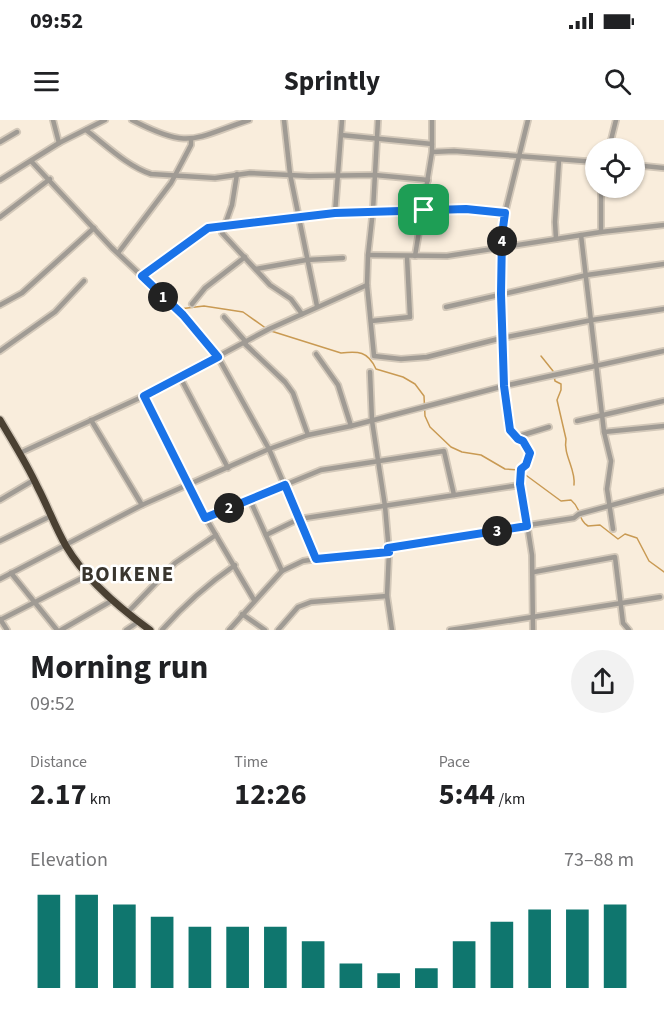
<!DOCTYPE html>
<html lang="en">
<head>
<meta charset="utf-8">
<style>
	body { margin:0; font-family:"Source Sans 3",sans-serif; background:#f2f2f2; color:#202124; height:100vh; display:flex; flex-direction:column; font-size:22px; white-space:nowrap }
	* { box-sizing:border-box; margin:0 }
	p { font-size:20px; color:#757577 }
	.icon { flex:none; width:33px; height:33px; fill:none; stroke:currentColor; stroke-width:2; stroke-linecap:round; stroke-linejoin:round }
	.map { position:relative; height:510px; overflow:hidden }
	.drawer { display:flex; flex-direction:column; background:#fff; flex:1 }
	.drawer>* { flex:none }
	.fabs { position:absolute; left:585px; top:18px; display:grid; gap:12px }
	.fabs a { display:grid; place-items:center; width:60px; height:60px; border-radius:50%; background:#fff; box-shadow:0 2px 4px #0004; font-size:30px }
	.pin { position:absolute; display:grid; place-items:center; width:51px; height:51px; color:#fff; margin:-26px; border-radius:12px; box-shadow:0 3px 9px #0006 }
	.km { position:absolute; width:30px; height:30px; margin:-15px; border-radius:50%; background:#222; color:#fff; font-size:16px; line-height:30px; text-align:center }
	.round { display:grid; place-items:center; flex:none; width:63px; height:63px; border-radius:32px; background:#f2f2f2 }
	.overview { display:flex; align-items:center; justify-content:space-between; height:102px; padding:0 30px }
	h1 { font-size:33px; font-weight:700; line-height:45px }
	.metrics { display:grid; grid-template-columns:repeat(3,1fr); gap:9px; height:102px; padding:6px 30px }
	.metrics div { display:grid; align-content:center }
	.metrics b { font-size:30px; font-weight:700 }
	.metrics small { font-size:16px; font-weight:400 }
	.metrics p { font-size:16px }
	.chart { height:168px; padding:12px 30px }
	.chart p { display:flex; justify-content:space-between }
	.chart svg { width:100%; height:108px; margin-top:6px; stroke:#0f766e; stroke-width:6 }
	.status { display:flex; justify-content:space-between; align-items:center; height:42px; padding:0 30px; background:#fff; direction:ltr }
	.status svg { height:16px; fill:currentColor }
	header { display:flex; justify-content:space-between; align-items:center; height:78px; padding:0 30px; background:#fff; font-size:27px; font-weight:700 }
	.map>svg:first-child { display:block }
</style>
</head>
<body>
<div class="status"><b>09:52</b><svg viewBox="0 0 49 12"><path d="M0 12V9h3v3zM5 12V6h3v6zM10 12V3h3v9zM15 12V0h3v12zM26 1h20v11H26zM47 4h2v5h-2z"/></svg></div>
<header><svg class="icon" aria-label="menu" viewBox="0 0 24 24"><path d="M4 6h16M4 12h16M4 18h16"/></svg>Sprintly<svg class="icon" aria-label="search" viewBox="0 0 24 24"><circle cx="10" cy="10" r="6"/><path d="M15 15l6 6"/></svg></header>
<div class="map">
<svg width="664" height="510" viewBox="0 0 664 510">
	<rect width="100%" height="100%" fill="#f9eddc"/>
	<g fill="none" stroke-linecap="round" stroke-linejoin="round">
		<g stroke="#c99a53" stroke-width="1.5">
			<path d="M152,180L156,181L162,188L174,190"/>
			<path d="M179,189L204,186L243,192L267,209"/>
			<path d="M271,211L341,233C358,231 368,231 376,249L403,257L415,264L424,276L425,296L430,307L451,327L462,332L481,335L505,349L519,350"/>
			<path d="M541,236L553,251L555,261L561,264V270L557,280L566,319C563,335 576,349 574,365"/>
			<path d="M523,353L561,381L571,380C583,390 577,399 588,406L600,405L618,419L625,414L637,418L649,441L664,452"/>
		</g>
		<g stroke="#d3c8b9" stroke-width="8">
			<g id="minor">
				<path d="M53,0L59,23"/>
				<path d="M132,0C190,30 192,19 249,0"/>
				<path d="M284,0L290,54L317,186"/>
				<path d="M378,0L373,90L368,135L367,165L374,236L401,239L427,237L502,218L592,200L664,189"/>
				<path d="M528,0L505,93L502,115L501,174L504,266L510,310L518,319L523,321L530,333L526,345L521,349L520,359L532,435L533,510"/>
				<path d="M86,10C106,25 127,46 151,54L215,58L250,53L309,56L375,55L428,60"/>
				<path d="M341,15L432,24"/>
				<path d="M0,22L17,12"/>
				<path d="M609,28L616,0"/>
				<path d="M432,32L454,31L596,42"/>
				<path d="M31,41L112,128L183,195L218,237L269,329L316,439"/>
				<path d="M634,45L664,48"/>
				<path d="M237,54L232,85L222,113L270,165L291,179L302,194"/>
				<path d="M0,60L59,23L105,0"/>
				<path d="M335,93L342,0"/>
				<path d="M0,97L50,59"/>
				<path d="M601,112V68"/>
				<path d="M581,115L604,312L611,341L607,369L613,409"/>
				<path d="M556,119L555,102L559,40"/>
				<path d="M118,133L171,63L191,25V20"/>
				<path d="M368,135L447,136L601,112L664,105"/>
				<path d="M415,136L432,32V0"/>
				<path d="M256,149L306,140L343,138"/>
				<path d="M142,156L209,108L297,96L373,90L466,89L505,93"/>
				<path d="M192,184L205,168L245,137"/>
				<path d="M0,185L22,173L94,108"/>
				<path d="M446,187L587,155L664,144"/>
				<path d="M224,197L246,222"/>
				<path d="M371,201L410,197L407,137"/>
				<path d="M244,223L285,262L293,273L308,315"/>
				<path d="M0,231L55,192L84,161"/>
				<path d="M316,234L338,265L351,306"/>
				<path d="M370,252L372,301L385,386L389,432L387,476L392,510"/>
				<path d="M180,257L228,348"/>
				<path d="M144,276L187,366L254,480"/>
				<path d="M91,300L142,385"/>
				<path d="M577,301L664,281"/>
				<path d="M604,312L664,306"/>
				<path d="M516,317L549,307"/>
				<path d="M20,333L144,276L269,209L367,165"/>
				<path d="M0,380L34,360"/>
				<path d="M250,380L282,451"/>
				<path d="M205,398L321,350L444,331L454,375"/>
				<path d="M266,415L299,399L520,365"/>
				<path d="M0,421L51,396"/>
				<path d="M388,427L574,398L579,394L664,371"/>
				<path d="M534,452L615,437L623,503L629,510"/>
				<path d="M11,453L57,510"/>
				<path d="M0,459L142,385L269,329L308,315L351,306L504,266L664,231"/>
				<path d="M127,493L175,443L216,415"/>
				<path d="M242,494L265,510"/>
				<path d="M0,499L7,510"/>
				<path d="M0,500L88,455"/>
				<path d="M61,510L113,480"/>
				<path d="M126,510L138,502"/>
				<path d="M162,510C183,486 208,464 235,445"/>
				<path d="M229,510L282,451L303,441L316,439L389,432"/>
				<path d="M278,510L298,487L311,482L387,476"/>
				<path d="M450,510L660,477"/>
			</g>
		</g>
		<g stroke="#d3c8b9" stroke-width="10">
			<path id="highway" d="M0,300C13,322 27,344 38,368C48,387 55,407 66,426C86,460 118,487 150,510"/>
		</g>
		<use href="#minor" stroke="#a09b94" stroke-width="4.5"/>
		<use href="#highway" stroke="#4a4032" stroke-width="7"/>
	</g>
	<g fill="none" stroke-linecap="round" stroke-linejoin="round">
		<g stroke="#fff" stroke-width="12">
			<path id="route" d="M466,89L505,93L502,115L501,174L504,266L510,310L518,319L523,321L530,333L526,345L521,349L520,364L527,406L388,428L389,432L316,439L285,365L205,398L144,276L218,237L183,195L142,156L208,108L335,93Z"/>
		</g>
		<use href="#route" stroke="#1a73e8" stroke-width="8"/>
	</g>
	<g text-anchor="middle" stroke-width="5" stroke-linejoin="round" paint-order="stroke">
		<g font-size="21" font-weight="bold" letter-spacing="1.5" fill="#39352e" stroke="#fff">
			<text x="128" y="461">BOIKENE</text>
		</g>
	</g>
</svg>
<div class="fabs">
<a><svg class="icon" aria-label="locate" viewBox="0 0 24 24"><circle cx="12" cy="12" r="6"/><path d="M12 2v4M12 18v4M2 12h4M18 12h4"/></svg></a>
</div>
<div class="pin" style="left:424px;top:90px;background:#1e9e55"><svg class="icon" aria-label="arrive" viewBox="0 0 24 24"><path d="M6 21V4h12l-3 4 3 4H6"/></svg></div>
<b class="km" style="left:163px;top:177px">1</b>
<b class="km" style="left:229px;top:388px">2</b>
<b class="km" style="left:497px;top:411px">3</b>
<b class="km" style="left:502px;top:121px">4</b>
</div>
<section class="drawer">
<div class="overview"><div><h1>Morning run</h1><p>09:52</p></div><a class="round"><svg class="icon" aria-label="share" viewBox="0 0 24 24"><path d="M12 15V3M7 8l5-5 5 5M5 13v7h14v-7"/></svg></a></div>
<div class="metrics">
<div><p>Distance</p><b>2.17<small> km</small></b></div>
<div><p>Time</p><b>12:26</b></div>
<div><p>Pace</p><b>5:44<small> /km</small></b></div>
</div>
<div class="chart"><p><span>Elevation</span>73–88 m</p>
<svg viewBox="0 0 160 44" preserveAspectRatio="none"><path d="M5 44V6M15 44V6M25 44V10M35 44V15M45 44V19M55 44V19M65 44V19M75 44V25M85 44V34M95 44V38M105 44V36M115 44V25M125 44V17M135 44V12M145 44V12M155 44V10"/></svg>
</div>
</section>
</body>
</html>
